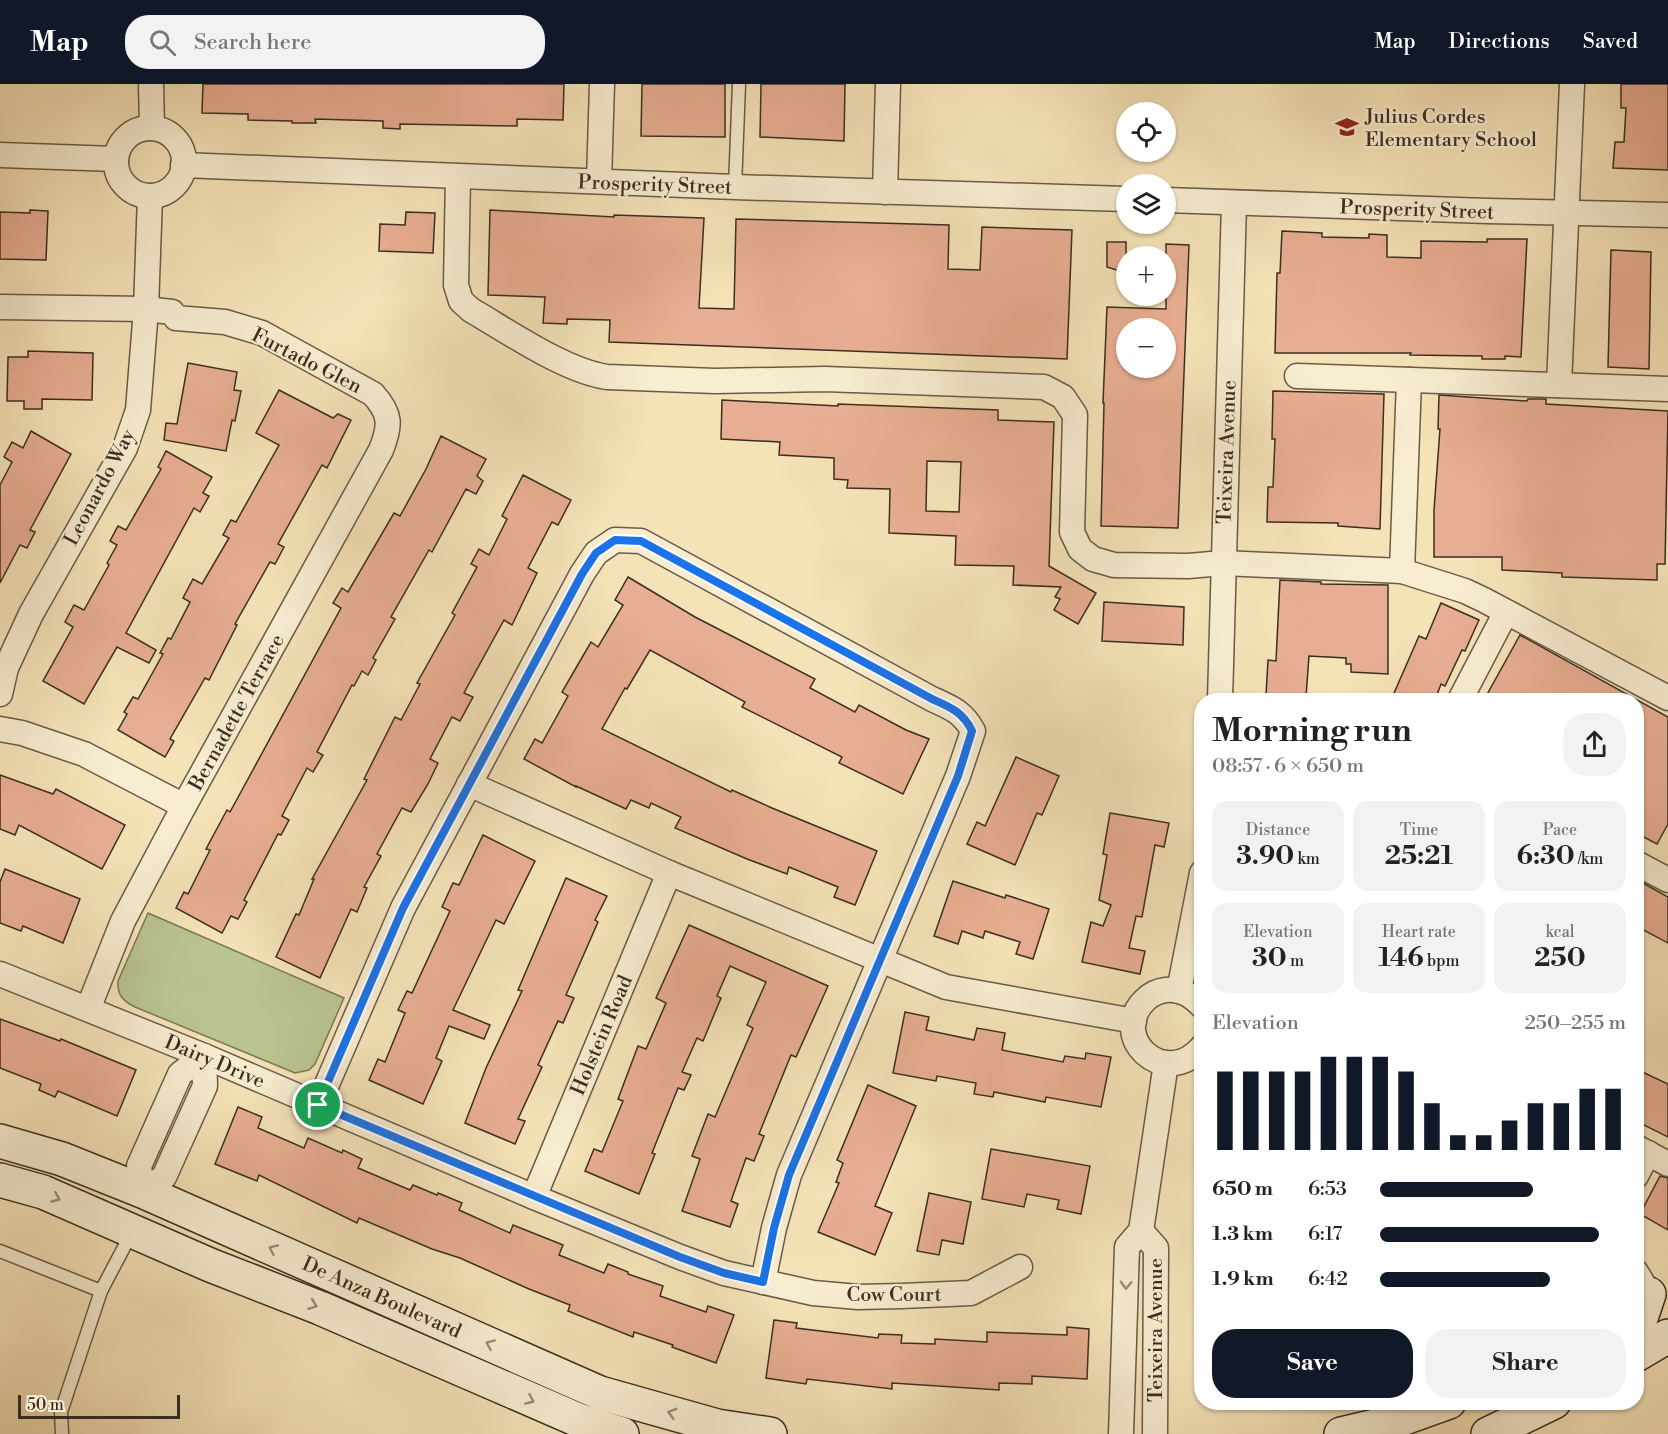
<!DOCTYPE html>
<html lang="en">
<head>
<meta charset="utf-8">
<style>
	body { margin:0; font-family:"Libre Bodoni",serif; background:#f2f2f2; color:#222; height:100vh; display:flex; flex-direction:column; font-size:22px; white-space:nowrap }
	* { box-sizing:border-box; margin:0 }
	p { font-size:20px; color:#767676 }
	.icon { flex:none; width:33px; height:33px; fill:none; stroke:currentColor; stroke-width:2; stroke-linecap:round; stroke-linejoin:round }
	.map { position:relative; flex:1; overflow:hidden }
	.side { position:absolute; left:1194px; top:609px; width:450px; height:717px; display:flex; flex-direction:column; background:#fff; border-radius:24px; box-shadow:0 2px 4px #0004 }
	.side>* { flex:none }
	.tools { position:absolute; left:1116px; top:18px; display:grid; gap:12px }
	.tools a { display:grid; place-items:center; width:60px; height:60px; border-radius:50%; background:#fff; box-shadow:0 2px 4px #0004; font-size:30px }
	.scale { position:absolute; left:18px; bottom:15px; width:162px; box-sizing:border-box; padding-left:6px; border:3px solid #3b2e21; border-top:0; font-size:16px; line-height:21px; white-space:nowrap; color:#3b2e21; -webkit-text-stroke:4px #f8edd1; paint-order:stroke }
	.pin { position:absolute; display:grid; place-items:center; width:51px; height:51px; color:#fff; margin:-26px; border:3px solid #fff; border-radius:50%; box-shadow:0 2px 6px #0007 }
	.round { display:grid; place-items:center; flex:none; width:63px; height:63px; border-radius:24px; background:#f2f2f2 }
	.head { display:flex; align-items:center; justify-content:space-between; height:102px; padding:0 18px }
	h1 { font-size:33px; font-weight:700; line-height:45px }
	.stats { display:grid; grid-template-columns:repeat(3,1fr); gap:9px; height:102px; padding:6px 18px }
	.stats div { display:grid; align-content:center; border-radius:15px; background:#f2f2f2; text-align:center }
	.stats b { font-size:26px; font-weight:700 }
	.stats small { font-size:16px; font-weight:400 }
	.stats p { font-size:16px }
	.chart { height:168px; padding:12px 18px }
	.chart p { display:flex; justify-content:space-between }
	.chart svg { width:100%; height:108px; margin-top:6px; stroke:#111827; stroke-width:6 }
	.button { display:flex; gap:12px; margin-top:auto; padding:12px 18px }
	.button a { flex:1; height:69px; border-radius:24px; background:#111827; color:#fff; font-size:24px; font-weight:700; line-height:69px; text-align:center }
	.button a+a { background:#f2f2f2; color:#222 }
	ul { padding:0 18px; list-style:none; font-size:20px }
	li { display:grid; grid-template-columns:96px 72px 1fr; align-items:center; height:45px }
	li i { height:15px; border-radius:8px; background:#111827 }
	header { display:flex; align-items:center; gap:36px; box-sizing:border-box; height:84px; padding:0 30px; background:#111827; color:#fff }
	header strong { font-size:28px }
	nav { display:flex; gap:33px; margin-inline-start:auto; font-size:21px }
	.search { width:420px; height:54px; background:#f2f2f2; display:flex; align-items:center; gap:15px; box-sizing:border-box; padding:0 21px; border-radius:24px; color:#767676; font-size:22px }
	.map>svg:first-child { display:block }
</style>
</head>
<body>
<header>
<strong>Map</strong>
<div class="search"><svg class="icon" aria-label="search" viewBox="0 0 24 24"><circle cx="10" cy="10" r="6"/><path d="M15 15l6 6"/></svg>Search here</div>
<nav><a>Map</a><a>Directions</a><a>Saved</a></nav>
</header>
<div class="map">
<svg width="1668" height="1350" viewBox="0 0 1668 1350">
	<rect width="100%" height="100%" fill="#f5e3b8"/>
	<filter id="stains"><feTurbulence type="fractalNoise" baseFrequency=".00333" numOctaves="4"/><feColorMatrix values="0 0 0 0 .2 0 0 0 0 .09 0 0 0 0 .02 0 0 0 .5 -.17"/></filter>
	<radialGradient id="worn" r=".72"><stop offset=".6" stop-color="#630" stop-opacity="0"/><stop offset="1" stop-color="#630" stop-opacity=".3"/></radialGradient>
	<path fill="#bac490" stroke="#7a7958" stroke-width="1.5" d="M148,829L344,914L315,980L309,986L295,989L135,923C123,917 117,911 118,897Z"/>
	<g fill="#e8ae93" stroke="#3b2e21" stroke-width="1.5" fill-rule="evenodd">
		<path d="M203,0H564L563,36L517,35V42L400,40V45L383,44V37L315,35L316,39H292V37L248,36V30L202,29Z"/>
		<path d="M642,0H725V53L641,52Z"/>
		<path d="M761,0H845L844,57L760,53Z"/>
		<path d="M1621,0H1668V86L1613,84L1615,58H1624L1626,24H1621Z"/>
		<path d="M30,126L48,127L46,176L0,175V128L30,129Z"/>
		<path d="M490,126L614,133V131L704,134L699,224L734,225L736,135L949,141L948,185L980,186L982,143L1072,146L1067,275L609,258L610,236L567,235V240L543,239L545,213L488,211Z"/>
		<path d="M406,128L435,129L433,169L379,167L380,140L405,141Z"/>
		<path d="M1282,147L1322,149V153L1369,154V150L1387,151V173L1421,174V157L1487,158V155H1527L1521,273L1505,272V275H1482V272L1410,271L1411,269H1275L1277,189H1280Z"/>
		<path d="M1107,158H1126V189L1107,183Z"/>
		<path d="M1166,160L1189,161L1178,444L1101,442L1104,319H1103L1107,223L1166,225ZM1126,244H1166V284H1126Z"/>
		<path d="M1611,166L1651,168L1649,285L1608,283Z"/>
		<path d="M28,267L93,269L92,316L42,315V325H24V317H7L8,273H28Z"/>
		<path d="M188,279L237,288L234,306L241,307L235,337L232,336L226,367L164,356L166,339L177,340Z"/>
		<path d="M279,306L333,334L338,330L351,336L327,384L322,381L278,460L284,463L275,480L270,478L235,540L237,541L209,596L205,594L170,655L174,657L165,673L118,646L127,630L124,628L133,613L138,615L163,570L160,569L168,554L171,555L190,518L183,514L193,495L202,500L229,454L223,451L231,436L236,438L279,361L256,349Z"/>
		<path d="M1273,307L1384,310L1380,445L1338,442V439L1267,438L1268,403H1273L1275,355H1272Z"/>
		<path d="M1439,311L1527,317L1528,315H1546V320L1668,327L1665,480H1657V496L1562,493V489L1502,486V473H1434V426L1440,345H1438Z"/>
		<path d="M722,316L838,322V320L998,326V336L1054,338L1049,482L1096,509L1078,540L1054,526L1060,515L1055,513L1061,503L1013,501L1014,482L955,481L956,452L889,449L890,405L847,404L848,396L834,395V374L779,371L780,358L721,355ZM927,377L961,378L959,428L926,427Z"/>
		<path d="M31,347L71,370L30,446L35,448L27,464L20,461L0,499V401L12,378L4,373L12,358L23,364Z"/>
		<path d="M441,352L486,375L477,392L483,397L476,410L466,405L432,468L429,466L391,533L395,535L373,574L376,576L368,591L362,587L354,602L352,601L317,668L323,671L313,688L307,684L282,732L289,736L281,751L278,750L244,816L247,818L238,835L231,832L222,849L176,824L184,808L188,810L210,766L206,765L227,726L230,728L341,524L333,519L342,504L348,508L394,429L400,432L426,385Z"/>
		<path d="M166,367L212,393L203,409L209,412L200,428L194,424L126,549L156,566L149,579L117,563L84,620L43,597L73,543L65,538L74,521L84,526L109,481L107,479L117,461L110,457L118,442L126,446L161,385L158,383Z"/>
		<path d="M523,391L571,416L558,441L552,438L528,484L537,489L512,541L504,536L464,609L473,613L460,637L452,633L430,675L438,679L428,700L411,728L402,724L377,770L381,772L364,803L367,804L357,828L351,825L320,894L276,873L296,830L299,831L314,795H312L367,696L364,695L395,633L401,636L420,600L417,599L455,531L452,529L477,483L471,480L479,465L489,471L507,435L502,432Z"/>
		<path d="M628,493L695,533L815,595L810,604L855,628L859,621L906,646L929,655L903,710L839,679L842,673L742,623L745,618L650,566L627,605L625,604L602,645L731,708L732,706L772,724L877,767L855,821L834,813L838,803L789,783L787,790L747,775L675,744L681,733L651,719L649,724L631,716L626,725L576,702V703L524,675L535,655L542,659L568,612L562,608L580,577L591,558L598,563L623,521L615,516Z"/>
		<path d="M1280,496L1321,498V500L1388,501V590L1351,588V580H1346V574L1309,572L1306,613L1266,611L1268,576L1276,577Z"/>
		<path d="M1104,518L1184,523L1183,561L1102,557Z"/>
		<path d="M1441,519L1479,536L1465,567L1462,566L1445,602L1441,600L1435,616H1391L1419,552L1426,555Z"/>
		<path d="M1520,551L1668,633V740L1657,760L1636,749V616H1484Z"/>
		<path d="M1016,673L1059,692L1042,731L1037,729L1015,781L967,760L977,738L985,742Z"/>
		<path d="M0,691L53,710L56,705L125,741L102,785L19,741L15,751L0,745Z"/>
		<path d="M1110,729L1169,739L1164,763L1155,761L1142,833L1136,832L1129,864L1145,867L1140,890L1082,878L1091,838L1103,842L1111,821L1099,816L1107,771L1103,770Z"/>
		<path d="M483,751L535,777L504,840L496,836L453,926L490,941L484,955L449,942L436,974L442,977L423,1020L369,996L378,975L385,978L405,929L398,926L407,907L412,909L450,827L442,823L453,799L459,801Z"/>
		<path d="M5,785L80,815L63,859L23,842L21,847L0,839V798Z"/>
		<path d="M566,794L607,812L595,836L598,838L566,911L574,914L563,939L558,937L538,981L542,983L518,1035L525,1037L515,1060L465,1039L486,984L522,907L518,906Z"/>
		<path d="M953,797L1005,814L1006,811L1049,825L1033,875L1016,870L1020,858L985,847L983,854L962,847L958,860L934,852Z"/>
		<path d="M1643,799L1668,813V859L1636,842V810Z"/>
		<path d="M689,841L828,902L796,973L791,971L759,1050L764,1052L754,1077L746,1074L731,1117L738,1120L730,1143L682,1127L700,1075L692,1072L708,1030L715,1033L737,981L753,944L747,941L766,898L730,882L717,912L721,914L703,957L697,954L682,988L691,991L684,1006L678,1004L652,1069L655,1070L639,1110L585,1087L594,1065L602,1068L623,1017L618,1015L638,962L646,965L666,919L656,914Z"/>
		<path d="M905,928L929,933L926,946L974,956L977,944L1005,949L1002,966L1063,978L1065,972L1085,975L1086,969L1111,973L1101,1023L1046,1013L1045,1018L994,1008L993,1013L974,1010L976,999L937,992L936,997L893,989Z"/>
		<path d="M0,935L60,957L61,955L136,986L117,1032L58,1007L55,1013L39,1006L41,1000L0,984Z"/>
		<path d="M1636,985L1668,1000V1053L1636,1037Z"/>
		<path d="M868,1001L916,1022L875,1122L892,1129L875,1171L818,1148L839,1099L836,1098L843,1079L837,1076Z"/>
		<path d="M238,1023L262,1033L258,1044L304,1064L308,1054L342,1069L343,1066L362,1075L358,1084L410,1106L413,1101L437,1111L438,1109L462,1119L459,1126L510,1149L513,1141L563,1161L559,1171L604,1189L608,1180L628,1188V1190L663,1202L660,1212L706,1228L708,1222L734,1231L716,1279L672,1263L673,1261L634,1248L633,1253L568,1227L570,1221L529,1205L460,1174L432,1165L359,1134L357,1139L259,1091L257,1097L215,1080Z"/>
		<path d="M991,1065L1090,1082L1081,1130L1057,1125L1059,1116L1027,1110L1024,1123L982,1115Z"/>
		<path d="M1660,1092L1668,1094V1146L1640,1130Z"/>
		<path d="M929,1109L971,1118L963,1160L942,1156L939,1171L917,1167Z"/>
		<path d="M774,1236L797,1239L796,1244L878,1254L879,1250L902,1251L901,1259L935,1260V1255L987,1258V1248L1067,1251V1243L1089,1245L1087,1295L1032,1292V1300L999,1299V1306L892,1299V1305L807,1295L806,1300L766,1294Z"/>
	</g>
	<g fill="none" stroke-linecap="round" stroke-linejoin="round">
		<g stroke="#6a5b47" stroke-width="15">
			<g id="lane">
				<path d="M735,103L739,0"/>
				<path d="M0,1167L101,1207L132,1148"/>
				<path d="M62,1350L61,1328L101,1207"/>
			</g>
		</g>
		<g stroke="#6a5b47" stroke-width="27">
			<g id="street">
				<path d="M151,0L152,44"/>
				<circle cx="150" cy="78" r="34"/>
				<path d="M0,71L116,75"/>
				<path d="M183,81L735,103L1126,115"/>
				<path d="M458,93L456,201L461,217L471,226C509,248 565,287 607,293L715,297L825,295L1044,303L1063,313L1075,331L1072,448L1080,465L1093,475L1114,481L1188,482L1223,479L1402,487L1465,507L1484,516L1668,614"/>
				<path d="M599,97L602,0"/>
				<path d="M885,108L888,0"/>
				<path d="M1166,116L1487,127L1668,131"/>
				<path d="M0,223L146,225L172,228L176,234L225,238L262,249L373,310C391,330 391,341 381,366L184,722L123,837L88,925"/>
				<path d="M1297,292L1668,305"/>
				<path d="M1559,301L1572,0"/>
				<path d="M1402,487L1409,296"/>
				<path d="M0,610L6,584L31,530L125,364L138,326L146,225L150,112"/>
				<path d="M1220,616L1234,119"/>
				<path d="M1460,616L1506,528"/>
				<path d="M0,645L22,649L84,670L184,722"/>
				<path d="M469,700L669,789L946,903L1134,937"/>
				<path d="M1636,779L1668,796"/>
				<path d="M0,890L204,972L534,1113L680,1173L724,1189L813,1209L858,1213L902,1212L971,1209L1020,1183"/>
				<path d="M1179,907L1202,789"/>
				<path d="M1202,922C1192,911 1181,904 1166,906C1158,907 1151,910 1145,916C1108,952 1164,1007 1202,963"/>
				<path d="M204,972L205,1002L164,1093L142,1107L139,1082L180,990Z"/>
				<path d="M318,1021L403,824L582,490L596,469L615,456L641,457L932,615C950,623 963,628 973,647L958,692L789,1091L774,1144L763,1198"/>
				<path d="M1636,1063L1668,1080"/>
				<path d="M1636,1092L1648,1069"/>
				<path d="M534,1113L669,789"/>
				<path d="M1141,1147L1156,1164L1155,1350"/>
				<path d="M1636,1188L1649,1210"/>
				<path d="M1121,1350L1127,1163L1141,1147L1166,979"/>
			</g>
		</g>
		<g stroke="#3b2e21" stroke-width="36">
			<g id="secondary">
				<path d="M0,1057L62,1075L142,1107L600,1309L717,1342L770,1350"/>
				<path d="M0,1096L43,1108L210,1181L320,1224L578,1336L622,1350"/>
				<path d="M1636,1249L1649,1210"/>
				<path d="M1636,1271L1668,1252"/>
				<path d="M1341,1350L1396,1337L1449,1318"/>
				<path d="M1488,1350L1554,1318"/>
			</g>
		</g>
		<use href="#lane" stroke="#f8edd1" stroke-width="12"/>
		<use href="#street" stroke="#f8edd1" stroke-width="24"/>
		<use href="#secondary" stroke="#f8edd1" stroke-width="33"/>
	</g>
	<defs><path id="oneway-chevron" d="M-2-3.5L2.5 0L-2 3.5" fill="none" stroke-width="1.6" stroke-linecap="round" stroke-linejoin="round" transform="scale(1.5)"/></defs>
	<g stroke="#9a8e79">
		<use href="#oneway-chevron" transform="translate(56 1114) rotate(24)"/>
		<use href="#oneway-chevron" transform="translate(273 1165) rotate(-156)"/>
		<use href="#oneway-chevron" transform="translate(1126 1201) rotate(92)"/>
		<use href="#oneway-chevron" transform="translate(313 1221) rotate(21)"/>
		<use href="#oneway-chevron" transform="translate(490 1260) rotate(-156)"/>
		<use href="#oneway-chevron" transform="translate(530 1316) rotate(23)"/>
		<use href="#oneway-chevron" transform="translate(672 1329) rotate(-164)"/>
	</g>
	<g fill="none" stroke-linecap="round" stroke-linejoin="round">
		<g stroke="#fff" stroke-width="12">
			<path id="route" d="M615,456L641,457L932,615C950,623 963,628 972,647L958,692L789,1091L774,1144L763,1198L724,1189L680,1173L318,1021L403,824L582,490L596,469Z"/>
		</g>
		<use href="#route" stroke="#1a73e8" stroke-width="8"/>
	</g>
	<defs>
		<g id="school-bare" transform="scale(1.8)"><path d="M0-5L7-2L0 1L-7-2ZM-4 1L0 2.5L4 1V4Q0 6-4 4Z" fill="#8f2418" stroke="#f8edd1" stroke-width="2.5" paint-order="stroke"/></g>
	</defs>
	<g fill-rule="evenodd">
		<use href="#school-bare" x="1347" y="43"/>
	</g>
	<g text-anchor="middle" stroke-width="4.5" stroke-linejoin="round" paint-order="stroke">
		<g font-size="20" fill="#3b2e21" stroke="#f8edd1" text-anchor="start">
			<text x="1365" y="39">Julius Cordes<tspan x="1365" dy="23">Elementary School</tspan></text>
		</g>
		<g font-size="20" fill="#3b2e21" stroke="#f8edd1">
			<text transform="translate(655 100) rotate(2)" y="7">Prosperity Street</text>
			<text transform="translate(1417 125) rotate(2)" y="7">Prosperity Street</text>
			<text transform="translate(307 276) rotate(27)" y="7">Furtado Glen</text>
			<text transform="translate(1226 368) rotate(-88)" y="7">Teixeira Avenue</text>
			<text transform="translate(99 403) rotate(-62)" y="7">Leonardo Way</text>
			<text transform="translate(236 628) rotate(-61)" y="7">Bernadette Terrace</text>
			<text transform="translate(601 951) rotate(-67)" y="7">Holstein Road</text>
			<text transform="translate(215 977) rotate(23)" y="7">Dairy Drive</text>
			<text x="894" y="1217">Cow Court</text>
			<text transform="translate(382 1213) rotate(24)" y="7">De Anza Boulevard</text>
			<text transform="translate(1155 1246) rotate(-90)" y="7">Teixeira Avenue</text>
		</g>
	</g>
	<rect width="100%" height="100%" filter="url(#stains)"/>
	<rect width="100%" height="100%" fill="url(#worn)"/>
</svg>
<div class="tools">
<a><svg class="icon" aria-label="locate" viewBox="0 0 24 24"><circle cx="12" cy="12" r="6"/><path d="M12 2v4M12 18v4M2 12h4M18 12h4"/></svg></a>
<a><svg class="icon" aria-label="layers" viewBox="0 0 24 24"><path d="M12 4l9 5-9 5-9-5zM3 14l9 5 9-5"/></svg></a>
<a>+</a>
<a>−</a>
</div>
<div class="scale">50 m</div>
<div class="pin" style="left:318px;top:1021px;background:#1e9e55"><svg class="icon" aria-label="arrive" viewBox="0 0 24 24"><path d="M6 21V4h12l-3 4 3 4H6"/></svg></div>
<section class="side">
<div class="head"><div><h1>Morning run</h1><p>08:57 · 6 × 650 m</p></div><a class="round"><svg class="icon" aria-label="share" viewBox="0 0 24 24"><path d="M12 15V3M7 8l5-5 5 5M5 13v7h14v-7"/></svg></a></div>
<div class="stats">
<div><p>Distance</p><b>3.90<small> km</small></b></div>
<div><p>Time</p><b>25:21</b></div>
<div><p>Pace</p><b>6:30<small> /km</small></b></div>
</div>
<div class="stats">
<div><p>Elevation</p><b>30<small> m</small></b></div>
<div><p>Heart rate</p><b>146<small> bpm</small></b></div>
<div><p>kcal</p><b>250</b></div>
</div>
<div class="chart"><p><span>Elevation</span>250–255 m</p>
<svg viewBox="0 0 160 44" preserveAspectRatio="none"><path d="M5 44V12M15 44V12M25 44V12M35 44V12M45 44V6M55 44V6M65 44V6M75 44V12M85 44V25M95 44V38M105 44V38M115 44V32M125 44V25M135 44V25M145 44V19M155 44V19"/></svg>
</div>
<ul>
<li><b>650 m</b>6:53<i style="width:62%"></i></li>
<li><b>1.3 km</b>6:17<i style="width:89%"></i></li>
<li><b>1.9 km</b>6:42<i style="width:69%"></i></li>
</ul>
<div class="button"><a>Save</a><a>Share</a></div>
</section>
</div>
</body>
</html>
